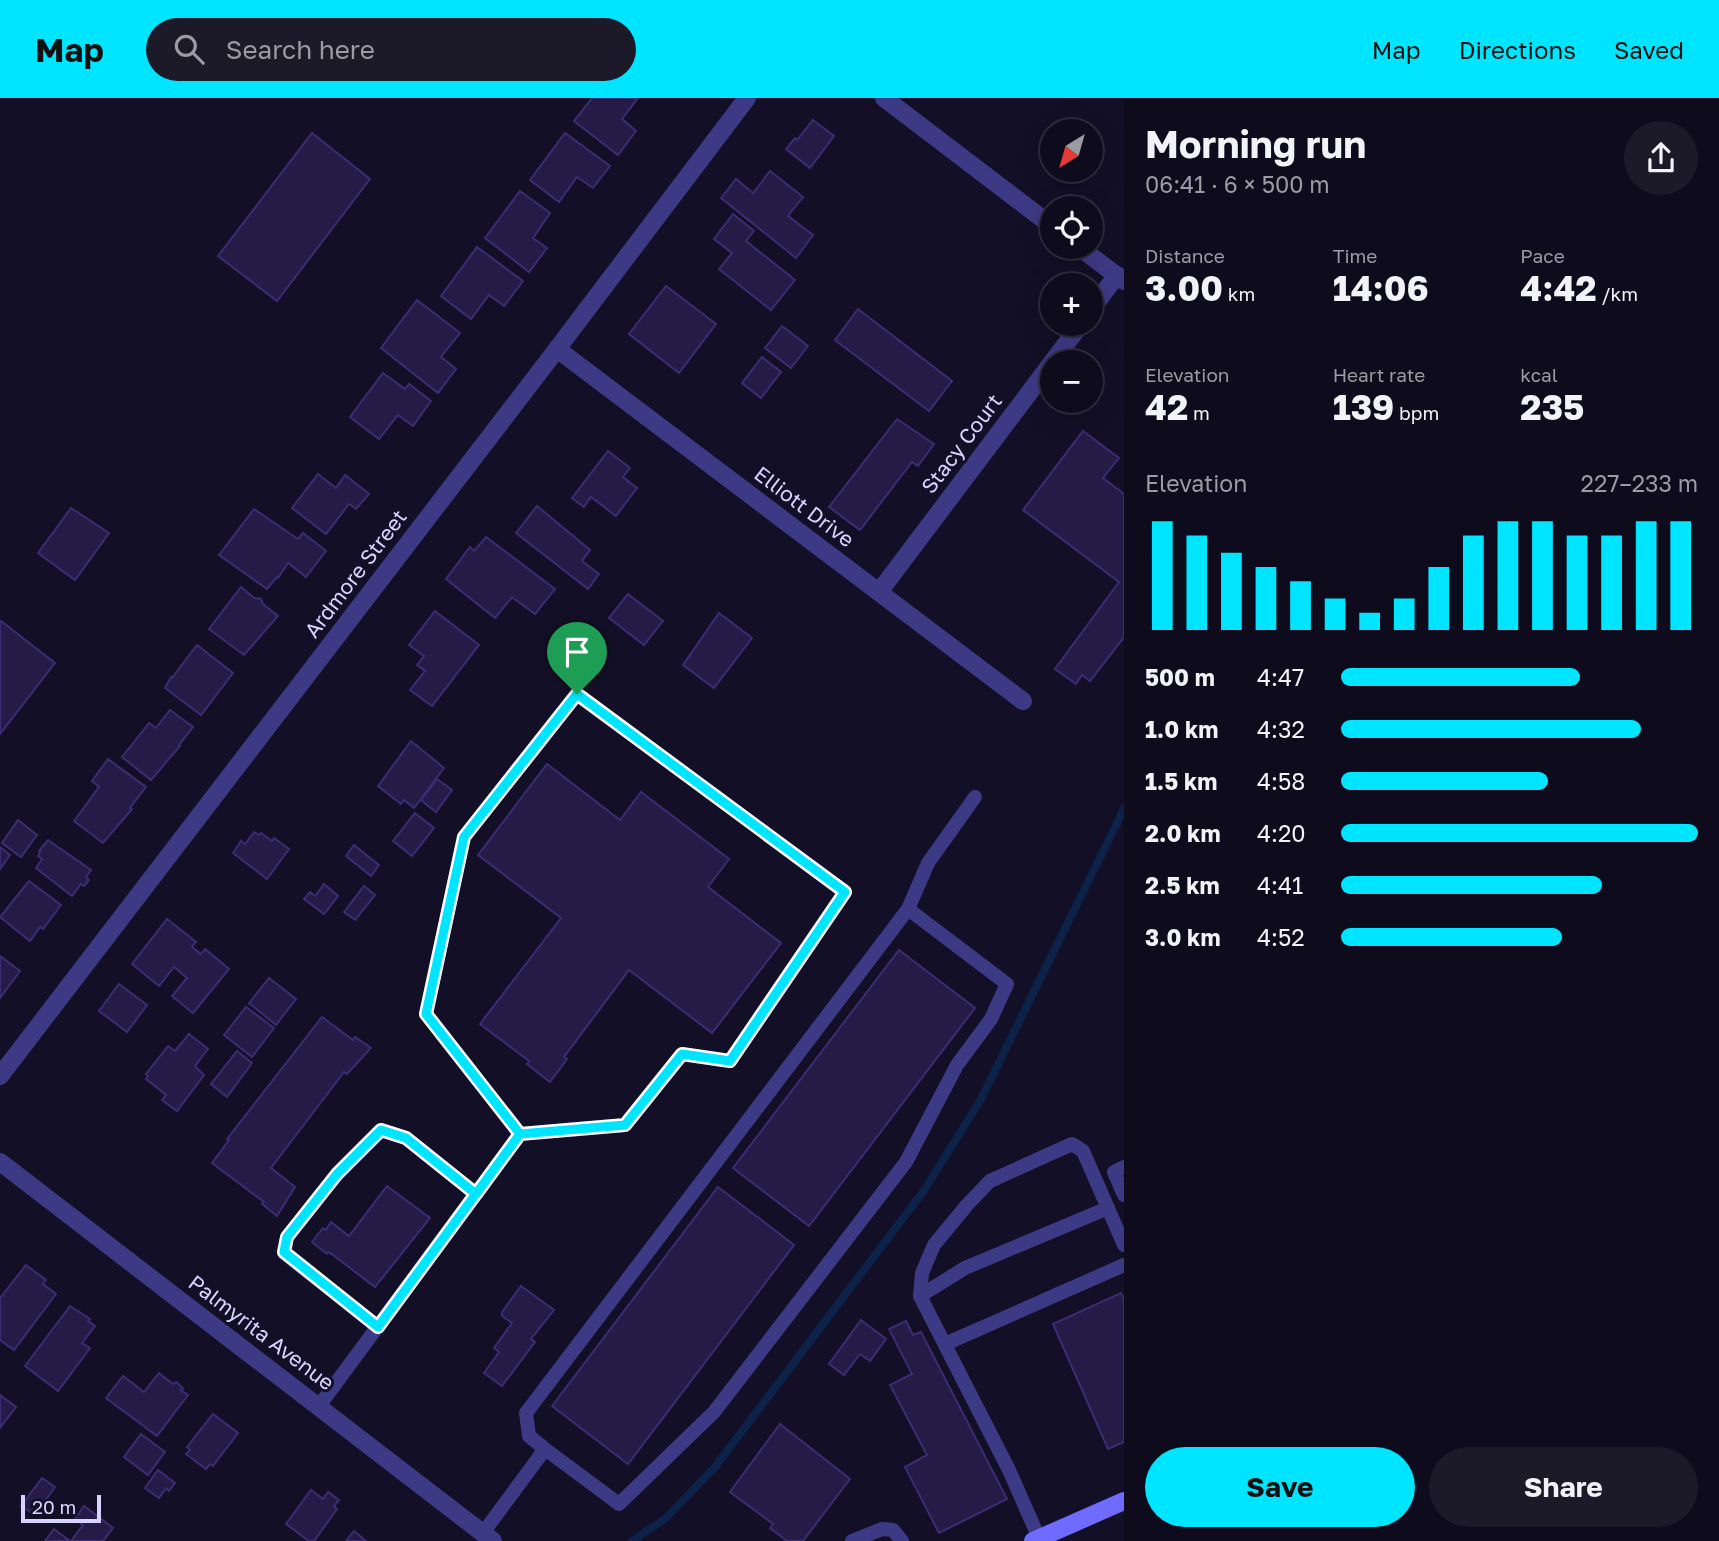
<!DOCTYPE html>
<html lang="en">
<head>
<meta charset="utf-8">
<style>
	body { margin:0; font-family:"Golos Text",sans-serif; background:#1c1929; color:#f1f3f6; height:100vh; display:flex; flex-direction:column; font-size:26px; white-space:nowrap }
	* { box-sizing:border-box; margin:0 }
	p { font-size:23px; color:#9b9ba3 }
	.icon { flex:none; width:38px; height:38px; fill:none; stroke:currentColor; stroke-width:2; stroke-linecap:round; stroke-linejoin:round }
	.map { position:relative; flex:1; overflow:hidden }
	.details { display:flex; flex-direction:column; background:#0e0b1c; width:595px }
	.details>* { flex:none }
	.needle { width:46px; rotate:217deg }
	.buttons { position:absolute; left:1040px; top:21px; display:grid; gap:14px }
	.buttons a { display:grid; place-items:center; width:63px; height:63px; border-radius:50%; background:#0e0b1c; box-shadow:0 7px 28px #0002,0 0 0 2px #2e2b3b; font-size:35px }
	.scale { position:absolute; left:21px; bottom:18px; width:80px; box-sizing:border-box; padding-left:7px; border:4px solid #d9d4ff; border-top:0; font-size:19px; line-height:24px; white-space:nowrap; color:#d9d4ff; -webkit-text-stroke:5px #130f26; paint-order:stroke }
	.pin { position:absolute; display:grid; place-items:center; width:60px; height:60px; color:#fff; margin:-72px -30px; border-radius:50% 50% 50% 0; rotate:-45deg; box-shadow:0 0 7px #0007 }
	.pin .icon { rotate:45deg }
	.round { display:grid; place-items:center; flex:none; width:74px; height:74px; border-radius:37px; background:#1c1929 }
	.overview { display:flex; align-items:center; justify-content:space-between; height:119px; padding:0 21px }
	h1 { font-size:38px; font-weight:700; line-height:52px }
	.stats { display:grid; grid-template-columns:repeat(3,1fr); gap:10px; height:119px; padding:7px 21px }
	.stats div { display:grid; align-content:center }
	.stats b { font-size:35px; font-weight:700 }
	.stats small { font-size:19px; font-weight:400 }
	.stats p { font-size:19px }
	.chart { height:196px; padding:14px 21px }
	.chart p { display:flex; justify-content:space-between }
	.chart svg { width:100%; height:126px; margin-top:7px; stroke:#00e5ff; stroke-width:6 }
	.action { display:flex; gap:14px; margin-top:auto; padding:14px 21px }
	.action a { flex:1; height:80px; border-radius:42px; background:#00e5ff; color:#111; font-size:28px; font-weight:700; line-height:80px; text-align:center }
	.action a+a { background:#1c1929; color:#f1f3f6 }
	ul { padding:0 21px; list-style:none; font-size:23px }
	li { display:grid; grid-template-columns:112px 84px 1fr; align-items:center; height:52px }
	li i { height:18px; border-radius:9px; background:#00e5ff }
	header { display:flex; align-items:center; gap:42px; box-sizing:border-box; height:98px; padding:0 35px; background:#00e5ff; color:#111 }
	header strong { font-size:33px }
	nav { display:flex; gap:38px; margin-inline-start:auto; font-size:24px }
	.search { width:490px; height:63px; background:#1c1929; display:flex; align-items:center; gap:18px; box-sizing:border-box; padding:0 24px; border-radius:38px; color:#9b9ba3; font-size:26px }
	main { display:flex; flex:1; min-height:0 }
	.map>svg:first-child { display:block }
</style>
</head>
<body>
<header>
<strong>Map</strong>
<div class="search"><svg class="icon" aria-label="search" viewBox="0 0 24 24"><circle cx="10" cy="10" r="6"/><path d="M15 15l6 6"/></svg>Search here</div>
<nav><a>Map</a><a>Directions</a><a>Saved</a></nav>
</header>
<main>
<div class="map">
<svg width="1124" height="1443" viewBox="0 0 1124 1443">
	<rect width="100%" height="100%" fill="#130f26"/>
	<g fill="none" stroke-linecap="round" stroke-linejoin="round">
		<path stroke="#0c2248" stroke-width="8" d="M632,1443L666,1420L715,1369L925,1091L980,1003L1124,711"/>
	</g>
	<g fill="#241b47" stroke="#3b2d73" stroke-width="2">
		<path d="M592,0H638L622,21L636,33L618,57L574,23Z"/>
		<path d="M813,22L834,38L810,70L786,51L795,40L797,42Z"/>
		<path d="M312,35L370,81L277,203L218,158Z"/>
		<path d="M565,35L610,68L593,90L577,79L559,104L530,82Z"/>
		<path d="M770,73L803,99L788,118L813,137L796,160L721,100L736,81L753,95Z"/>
		<path d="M520,93L550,115L533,140L547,150L529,174L485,140Z"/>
		<path d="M733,116L754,133L746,143L795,182L771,212L719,171L732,155L714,141Z"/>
		<path d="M477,149L523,183L504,208L489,197L471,221L441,198Z"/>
		<path d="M666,188L716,226L679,275L629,236Z"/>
		<path d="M417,202L460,235L441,259L456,271L438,295L381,250Z"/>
		<path d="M858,211L952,283L929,313L835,242Z"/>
		<path d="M782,228L808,248L791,270L765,250Z"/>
		<path d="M762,259L781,274L761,300L742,285Z"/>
		<path d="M383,275L405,291L409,286L431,303L413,328L398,317L379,341L350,319Z"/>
		<path d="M897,321L934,346L918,368L912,364L860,432L829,409Z"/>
		<path d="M1083,333L1119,360L1103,380L1124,396V539L1090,583L1082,577L1076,586L1055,571L1119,484L1023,412Z"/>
		<path d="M608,353L630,370L623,379L637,390L616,418L591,399L584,409L572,400Z"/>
		<path d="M318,376L336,390L345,377L369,396L356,411L349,406L326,436L292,410Z"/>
		<path d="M537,408L590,452L582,463L599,476L588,491L516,435Z"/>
		<path d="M71,410L109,435L75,482L38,455Z"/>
		<path d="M254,411L298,441L303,435L326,453L306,479L288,465L278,480L277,479L267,491L219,457Z"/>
		<path d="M486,439L555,491L535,516L512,499L495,520L446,481L470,449L474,453Z"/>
		<path d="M241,489L254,500L261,501L263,506L278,518L244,557L209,531Z"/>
		<path d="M628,496L663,523L644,547L609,520Z"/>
		<path d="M435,513L479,547L432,608L410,592L425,573L417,567L424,558L409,547Z"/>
		<path d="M719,515L752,540L714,590L683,567Z"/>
		<path d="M1,523L55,565L0,636V524Z"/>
		<path d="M197,547L233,575L201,617L165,590L171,579L172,580Z"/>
		<path d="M170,612L193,629L179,647L180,648L151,682L122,659L149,625L156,630Z"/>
		<path d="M411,643L444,670L414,710L404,702L401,706L378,688Z"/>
		<path d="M108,661L146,689L130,710L132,711L103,745L74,723L99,689L92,683Z"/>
		<path d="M547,666L620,722L641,694L729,761L708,789L781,845L712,935L629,872L564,959L567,961L550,984L527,966L529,963L480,926L561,820L478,757Z"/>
		<path d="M437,681L452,692L436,714L421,702Z"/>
		<path d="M415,715L434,730L412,758L393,743Z"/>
		<path d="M18,722L37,737L21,759L2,745Z"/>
		<path d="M254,734L259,737L261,735L272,743L274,740L289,751L267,781L233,755L241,743L245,746Z"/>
		<path d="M48,742L91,772L86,779L89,782L84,788L81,786L72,798L36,770L42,761L38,758L40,754L39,753Z"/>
		<path d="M354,747L379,767L371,778L346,758Z"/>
		<path d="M0,749L10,757L0,771Z"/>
		<path d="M29,783L61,807L43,831L40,829L30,843L0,819Z"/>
		<path d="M324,786L338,798L324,816L304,801L310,794L315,798Z"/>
		<path d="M364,788L375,797L355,822L344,814Z"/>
		<path d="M167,821L196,844L192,849L201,856L205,851L229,871L193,915L172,898L187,880L174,869L159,888L132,866Z"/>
		<path d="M899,852L975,910L809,1128L733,1070Z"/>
		<path d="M0,858L20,873L0,900Z"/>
		<path d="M269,880L296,901L276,927L249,905Z"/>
		<path d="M119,886L147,907L127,934L99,913Z"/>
		<path d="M246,909L274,930L252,959L224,937Z"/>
		<path d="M322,919L353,942L355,939L371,950L347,976L344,974L271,1070L295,1089L277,1118L262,1106L264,1104L212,1065L229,1042L227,1041Z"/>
		<path d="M189,936L208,951L195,968L204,977L177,1013L162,1002L166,997L146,981L148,978L146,976L168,948L175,953Z"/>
		<path d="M237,953L252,965L227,999L211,986Z"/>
		<path d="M387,1088L430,1120L375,1189L329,1154L327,1156L312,1144L323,1130L326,1132L331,1124L349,1138Z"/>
		<path d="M718,1089L794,1147L628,1366L552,1308Z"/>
		<path d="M26,1167L46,1182L43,1186L56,1196L14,1252L0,1242V1200Z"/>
		<path d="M521,1188L554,1212L531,1241L535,1244L502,1288L484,1275L499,1254L494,1250L512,1225L502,1218V1214Z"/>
		<path d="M1121,1195L1124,1201V1344L1108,1351L1053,1226Z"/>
		<path d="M70,1208L90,1221L88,1223L95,1228L82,1245L90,1250L58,1293L25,1268Z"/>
		<path d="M861,1222L886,1241L870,1263L860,1256L844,1277L829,1266Z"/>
		<path d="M906,1223L913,1237L921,1234L1007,1401L939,1435L905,1369L927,1357L890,1287L912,1276L889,1231Z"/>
		<path d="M159,1275L173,1286L176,1284L183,1290L181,1292L188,1297L157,1338L106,1300L123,1278L144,1294Z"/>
		<path d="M0,1297L16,1309L0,1330Z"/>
		<path d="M213,1316L238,1335L213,1368L210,1366L206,1371L186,1356L190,1352L187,1349Z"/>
		<path d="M780,1326L850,1381L803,1443H787L770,1430L773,1426L730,1394Z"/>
		<path d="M141,1336L165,1354L148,1377L124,1359Z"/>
		<path d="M158,1372L175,1385L169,1393L166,1390L159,1400L145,1390Z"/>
		<path d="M42,1380L55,1389L35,1417L21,1408Z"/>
		<path d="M311,1392L323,1401L328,1394L339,1402L334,1408L337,1411L314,1443H309L286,1426Z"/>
		<path d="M84,1408L113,1430L103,1443H71L83,1427L75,1421Z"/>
		<path d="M54,1431L70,1443H45Z"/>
		<path d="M354,1433L366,1443H346Z"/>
	</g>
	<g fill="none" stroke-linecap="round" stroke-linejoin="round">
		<g stroke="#3d3a85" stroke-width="14">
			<path d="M908,811L928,765L975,699"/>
			<path d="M1124,1069L1114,1074L1124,1097"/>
			<path d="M920,1198L965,1170L1108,1110"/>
			<path d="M378,1229L284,1155L287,1139L337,1076L381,1032L406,1040L476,1096"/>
			<path d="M945,1246L1124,1167"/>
			<path d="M319,1308L520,1036L625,1027L682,956L730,963L845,794L577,596L464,739L426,916L520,1036"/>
			<path d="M483,1435L545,1351L619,1406L714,1314L906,1064L957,967L991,921L1007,886L908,811L526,1315L529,1338L545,1351"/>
			<path d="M1039,1440L1009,1372L920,1198L922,1175L934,1147L967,1107L990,1083L1072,1046L1083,1053L1124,1147"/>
			<path d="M852,1443L882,1431L893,1432L902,1443"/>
		</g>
		<g stroke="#3d3a85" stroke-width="18">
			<path d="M884,0L1052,128"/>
			<path d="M1079,149L1124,183"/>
			<path d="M1090,213L1117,177"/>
			<path d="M557,251L1023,603"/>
			<path d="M879,494L1081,226"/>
			<path d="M0,978L557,251L747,0"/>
		</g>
		<path stroke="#3d3a85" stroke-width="18" d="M0,1064L493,1443"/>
		<path stroke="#6f6bff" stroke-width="18" d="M1033,1443L1124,1403"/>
	</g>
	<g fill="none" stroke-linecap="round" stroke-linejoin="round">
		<g stroke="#fff" stroke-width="14">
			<path id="route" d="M577,596L464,739L426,916L520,1036L378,1229L284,1154L287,1139L337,1076L381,1032L406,1040L476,1096L520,1036L625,1027L682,956L730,963L845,794L577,596"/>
		</g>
		<use href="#route" stroke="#00e5ff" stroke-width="9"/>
	</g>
	<g text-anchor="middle" stroke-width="6" stroke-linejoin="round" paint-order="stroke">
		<g font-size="21" fill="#d9d4ff" stroke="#130f26">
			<text transform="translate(962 346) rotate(-53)" y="7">Stacy Court</text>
			<text transform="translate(804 409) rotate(37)" y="7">Elliott Drive</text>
			<text transform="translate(356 476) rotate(-53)" y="7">Ardmore Street</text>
			<text transform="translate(261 1235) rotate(37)" y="7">Palmyrita Avenue</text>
		</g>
	</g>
</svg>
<div class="buttons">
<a><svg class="needle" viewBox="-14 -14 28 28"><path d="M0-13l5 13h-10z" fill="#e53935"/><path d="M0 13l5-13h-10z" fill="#9b9ba3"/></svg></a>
<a><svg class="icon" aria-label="locate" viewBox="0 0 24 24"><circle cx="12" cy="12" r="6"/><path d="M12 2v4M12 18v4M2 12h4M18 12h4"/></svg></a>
<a>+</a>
<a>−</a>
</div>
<div class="scale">20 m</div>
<div class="pin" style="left:577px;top:596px;background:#1e9e55"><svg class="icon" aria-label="arrive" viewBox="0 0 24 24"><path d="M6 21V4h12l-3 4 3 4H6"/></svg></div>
</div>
<section class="details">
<div class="overview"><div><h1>Morning run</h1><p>06:41 · 6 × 500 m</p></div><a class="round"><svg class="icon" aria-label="share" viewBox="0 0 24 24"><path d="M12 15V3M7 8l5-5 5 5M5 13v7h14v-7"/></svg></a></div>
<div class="stats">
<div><p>Distance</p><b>3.00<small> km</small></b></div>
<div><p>Time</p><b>14:06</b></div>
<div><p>Pace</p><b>4:42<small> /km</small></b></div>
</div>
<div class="stats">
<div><p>Elevation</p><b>42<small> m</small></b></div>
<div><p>Heart rate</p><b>139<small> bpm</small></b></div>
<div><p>kcal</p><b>235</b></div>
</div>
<div class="chart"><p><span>Elevation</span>227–233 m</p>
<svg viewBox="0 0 160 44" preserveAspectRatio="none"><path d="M5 44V6M15 44V11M25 44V17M35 44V22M45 44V27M55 44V33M65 44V38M75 44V33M85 44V22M95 44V11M105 44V6M115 44V6M125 44V11M135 44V11M145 44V6M155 44V6"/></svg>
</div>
<ul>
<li><b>500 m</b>4:47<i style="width:67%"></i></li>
<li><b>1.0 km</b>4:32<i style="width:84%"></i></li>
<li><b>1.5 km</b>4:58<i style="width:58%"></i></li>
<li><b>2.0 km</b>4:20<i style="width:100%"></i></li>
<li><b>2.5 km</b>4:41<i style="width:73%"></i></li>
<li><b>3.0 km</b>4:52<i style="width:62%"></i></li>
</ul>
<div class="action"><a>Save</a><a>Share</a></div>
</section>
</main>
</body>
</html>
